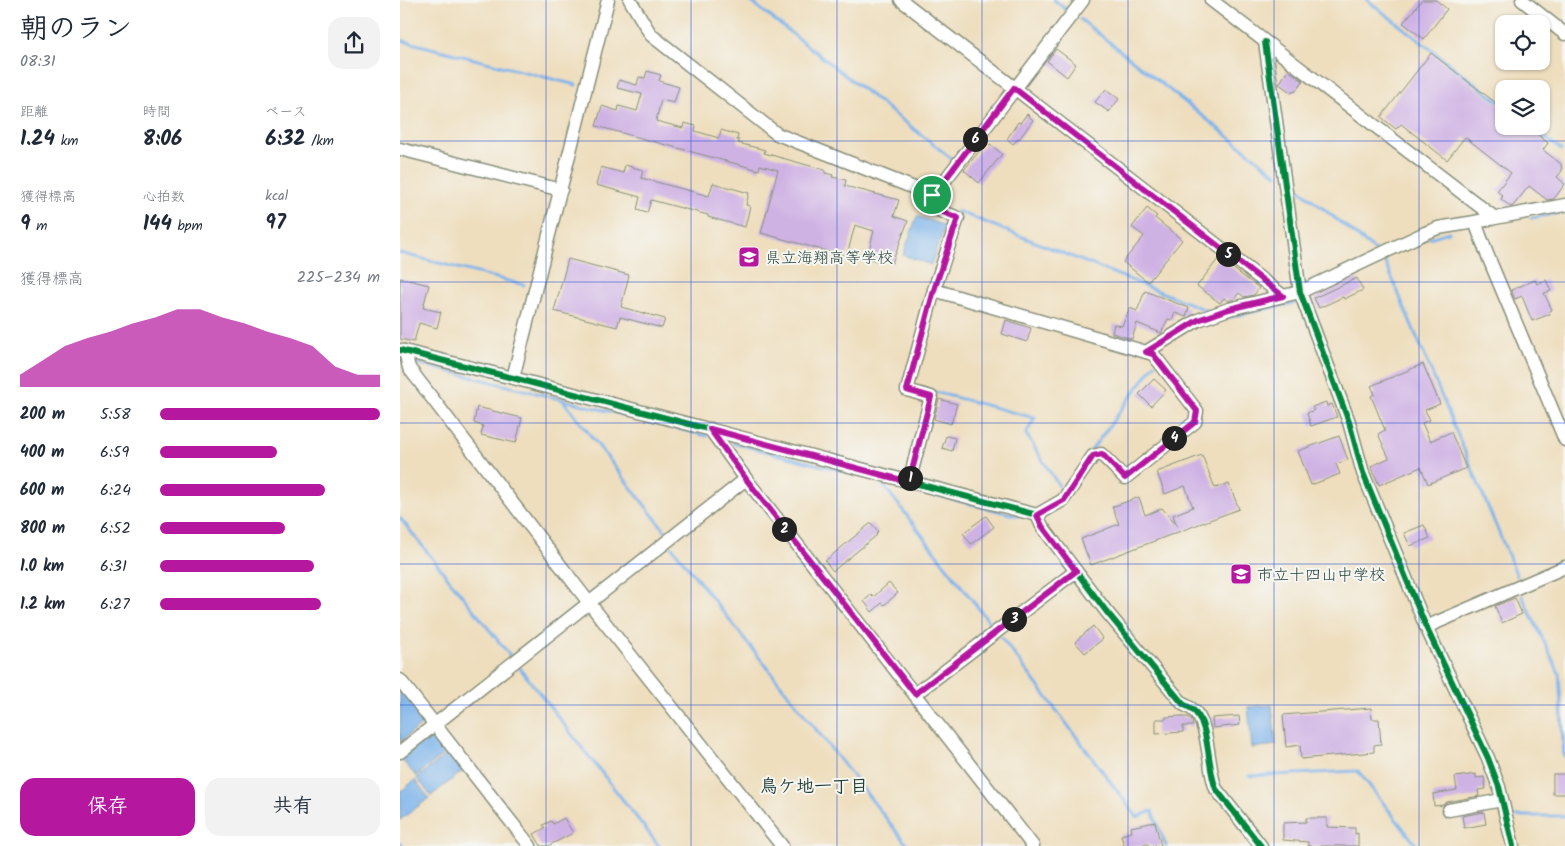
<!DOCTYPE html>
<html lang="ja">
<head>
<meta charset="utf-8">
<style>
	body { margin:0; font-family:Kalam,"Klee One",sans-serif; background:#f2f2f3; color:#1f2937; height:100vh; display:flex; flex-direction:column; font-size:19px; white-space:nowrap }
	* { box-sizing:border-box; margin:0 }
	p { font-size:16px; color:#747a83 }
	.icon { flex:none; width:28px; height:28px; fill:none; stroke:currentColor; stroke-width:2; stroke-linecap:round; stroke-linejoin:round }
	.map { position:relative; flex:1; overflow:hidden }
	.details { display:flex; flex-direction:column; background:#fff; width:400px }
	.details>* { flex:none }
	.buttons { position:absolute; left:1095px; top:15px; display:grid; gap:10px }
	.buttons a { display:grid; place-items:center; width:55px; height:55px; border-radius:10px; background:#fff; box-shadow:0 1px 4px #0004; font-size:25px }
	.pin { position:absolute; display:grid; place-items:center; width:42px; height:42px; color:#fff; margin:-21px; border:2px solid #fff; border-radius:50%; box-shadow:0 1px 5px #0007 }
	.km { position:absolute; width:25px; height:25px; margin:-12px; border-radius:50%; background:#222; color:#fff; font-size:14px; line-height:25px; text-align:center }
	.round { display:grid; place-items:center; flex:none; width:52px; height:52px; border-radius:15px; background:#f2f2f3 }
	.summary { display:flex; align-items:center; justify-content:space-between; height:85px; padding:0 20px }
	h1 { font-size:28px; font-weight:700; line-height:38px }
	.metrics { display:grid; grid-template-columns:repeat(3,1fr); gap:8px; height:85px; padding:5px 20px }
	.metrics div { display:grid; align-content:center }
	.metrics b { font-size:21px; font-weight:700 }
	.metrics small { font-size:14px; font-weight:400 }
	.metrics p { font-size:14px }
	.chart { height:140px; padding:10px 20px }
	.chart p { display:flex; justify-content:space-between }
	.chart svg { width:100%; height:90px; margin-top:5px; fill:#b5179e; opacity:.7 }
	.primary-button { display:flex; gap:10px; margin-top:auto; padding:10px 20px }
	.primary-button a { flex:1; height:58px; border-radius:15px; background:#b5179e; color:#fff; font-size:20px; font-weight:700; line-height:58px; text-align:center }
	.primary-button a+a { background:#f2f2f3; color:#1f2937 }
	ul { padding:0 20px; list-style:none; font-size:16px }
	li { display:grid; grid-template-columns:80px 60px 1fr; align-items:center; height:38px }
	li i { height:12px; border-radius:6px; background:#b5179e }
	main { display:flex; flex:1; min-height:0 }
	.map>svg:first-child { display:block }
</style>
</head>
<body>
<main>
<section class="details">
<div class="summary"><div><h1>朝のラン</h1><p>08:31</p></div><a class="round"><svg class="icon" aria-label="share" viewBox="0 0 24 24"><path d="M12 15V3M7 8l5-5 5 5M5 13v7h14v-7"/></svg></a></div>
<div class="metrics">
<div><p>距離</p><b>1.24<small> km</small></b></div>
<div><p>時間</p><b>8:06</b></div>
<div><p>ペース</p><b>6:32<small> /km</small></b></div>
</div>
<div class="metrics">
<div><p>獲得標高</p><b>9<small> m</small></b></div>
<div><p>心拍数</p><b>144<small> bpm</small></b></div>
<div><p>kcal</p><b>97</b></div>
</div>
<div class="chart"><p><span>獲得標高</span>225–234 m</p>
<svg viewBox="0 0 160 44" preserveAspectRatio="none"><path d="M0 44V38L10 31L20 24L30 20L40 17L50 13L60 10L70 6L80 6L90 10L100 13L110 17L120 20L130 24L140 34L150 38L160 38V44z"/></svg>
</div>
<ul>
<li><b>200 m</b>5:58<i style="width:100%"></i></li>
<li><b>400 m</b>6:59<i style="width:53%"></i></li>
<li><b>600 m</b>6:24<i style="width:75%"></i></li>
<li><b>800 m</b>6:52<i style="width:57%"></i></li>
<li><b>1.0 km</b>6:31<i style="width:70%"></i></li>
<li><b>1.2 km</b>6:27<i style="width:73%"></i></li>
</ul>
<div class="primary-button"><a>保存</a><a>共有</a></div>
</section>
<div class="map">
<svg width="1165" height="846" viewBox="0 0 1165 846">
	<rect width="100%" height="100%" fill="#f6f6f2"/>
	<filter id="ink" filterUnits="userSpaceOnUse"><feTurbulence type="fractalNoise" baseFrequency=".02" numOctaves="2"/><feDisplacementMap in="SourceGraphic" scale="10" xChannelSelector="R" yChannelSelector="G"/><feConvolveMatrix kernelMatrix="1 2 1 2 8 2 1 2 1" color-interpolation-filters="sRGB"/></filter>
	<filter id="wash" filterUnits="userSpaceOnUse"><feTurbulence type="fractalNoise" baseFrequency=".0096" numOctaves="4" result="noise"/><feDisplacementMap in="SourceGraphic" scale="20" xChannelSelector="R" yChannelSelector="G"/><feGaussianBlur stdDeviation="1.12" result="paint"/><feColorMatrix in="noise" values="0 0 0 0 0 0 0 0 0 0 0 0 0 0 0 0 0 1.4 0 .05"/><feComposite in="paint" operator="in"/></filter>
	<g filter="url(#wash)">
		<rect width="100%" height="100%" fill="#eedebe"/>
		<g fill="#7cb2ea" stroke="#4e788f">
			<path d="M517,216L545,226L531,265L503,255Z"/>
			<path d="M0,687L26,721L0,742Z"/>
			<path d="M872,705L876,745L852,748L848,707Z"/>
			<path d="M35,732L49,750L16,776L1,759Z"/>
			<path d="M50,752L64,770L31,796L17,778Z"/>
			<path d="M15,780L29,798L0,820V792Z"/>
		</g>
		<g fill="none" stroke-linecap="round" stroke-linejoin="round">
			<g stroke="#7cb2ea" stroke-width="3">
				<path d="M349,0L552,159"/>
				<path d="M654,0L667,10"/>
				<path d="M967,0L1104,106"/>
				<path d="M680,19L877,175"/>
				<path d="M0,40L176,85"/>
				<path d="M1130,126L1161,150"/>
				<path d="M895,186L976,251"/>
				<path d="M557,211L806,310"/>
				<path d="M1131,218L1165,212"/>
				<path d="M1029,238L1049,232"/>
				<path d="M0,253L124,285"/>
				<path d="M984,259L1117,576"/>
				<path d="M913,293L951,275"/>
				<path d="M812,321L894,303"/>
				<path d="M16,363L307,436"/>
				<path d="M531,391L635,418L626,434L659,486"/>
				<path d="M162,399L269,536"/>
				<path d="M333,443L618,516"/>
				<path d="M690,452L755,364"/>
				<path d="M481,482L593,627"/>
				<path d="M0,518L112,658"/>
				<path d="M272,547L508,846"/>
				<path d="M1122,596L1159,673L1164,756H1165"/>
				<path d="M601,637L737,817L752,811L766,846"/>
				<path d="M119,667L259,846"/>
				<path d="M849,776L958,771L1017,846"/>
				<path d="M1117,816H1165"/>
				<path d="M0,843L2,846"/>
			</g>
		</g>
		<g id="blocks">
			<g fill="#cfb2e4">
				<path d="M1022,0H1036L1047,9L1024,39L1003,23Z"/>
				<path d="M656,49L676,64L667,77L647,61Z"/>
				<path d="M1031,53L1104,109V126H1127L1148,143L1143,150L1161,164L1162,171L1157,177L1165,184L1154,199L1147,200L1129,186L1113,206L1111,207L1101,199L1103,196L1097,191L1111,173L1065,137L1047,160L1001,124L996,129L981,117Z"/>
				<path d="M888,70L903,81L895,92L893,91L892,93L879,84Z"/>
				<path d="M247,71L261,75L259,81L279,87L274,103L261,100L256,121L283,128L284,123L296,126L295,131L319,138L321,130L338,135L337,140H339L338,143L365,150L364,153L425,170V173L433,175L432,177L446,180L445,186L499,200L494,216L508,221L492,263L478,257L477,261L467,258L474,231L455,225L447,255L438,253L437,254L361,233L378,170L360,165L359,170L196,126L202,106L218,111L219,106L237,111L242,94L217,88L219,80L237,85L239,77L245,78Z"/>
				<path d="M706,89L719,99L709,112L695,102Z"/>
				<path d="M627,114L633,120L620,138H619L613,144L607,139L618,122L620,123Z"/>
				<path d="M585,144L588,146L590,144L602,154L579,183L564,170Z"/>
				<path d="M225,165L243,170L241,178L309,196L313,183L349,193L346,205L350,206L345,227L308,217V215L251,200L247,213L237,210L240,197L196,185L201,167L223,173Z"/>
				<path d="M747,208L757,216L755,218L782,240L748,282L723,262L744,236L732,227Z"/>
				<path d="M819,258L859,288L854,295L844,297L839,293L834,299L828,301L824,298L820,303L797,286Z"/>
				<path d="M168,259L229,275L221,307L265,319L262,328L220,317L217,327L154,311Z"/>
				<path d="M0,278L29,285L23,308L41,312L37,328L19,323L14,342L0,339Z"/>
				<path d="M957,278L963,290L944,299L943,297L919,308L914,298Z"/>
				<path d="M1135,280L1137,284L1146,280L1151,291L1144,293L1152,310L1149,311L1150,314L1132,321L1122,296L1115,299L1111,290Z"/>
				<path d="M745,291L789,308L786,317L775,313L772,320L768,319L761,333L737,323L732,339L712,333L714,324L722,326L730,308L737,311Z"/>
				<path d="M606,320L631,328L627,342L602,334Z"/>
				<path d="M1023,364L1040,404L1025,410L1030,420L1022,423L1030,441L1051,432L1066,468L1028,484L1021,467L979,485L971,466L989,458L978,434L985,430L971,396L975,394L971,386Z"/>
				<path d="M754,379L766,390L751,406L739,394Z"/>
				<path d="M539,399L557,404L551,424L534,419Z"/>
				<path d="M926,402L927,406L932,404L937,417L911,426L907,413L914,410L912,407Z"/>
				<path d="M77,407L122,418L116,443L81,435L83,426L74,423Z"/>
				<path d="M546,436L555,438L552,451L542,448Z"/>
				<path d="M939,436L948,460L936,464L940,474L911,485L898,451Z"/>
				<path d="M802,455L815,488L829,484L839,509L691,565L681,539L719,524L712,507L739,497L745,515L762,508L777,526L773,515L793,507L785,486L765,494L757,472Z"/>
				<path d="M586,516L594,527L571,544L563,533Z"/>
				<path d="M471,523L478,531L476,534L477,535L433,571L425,561Z"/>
				<path d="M1024,525L1030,538L1010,546L1004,533Z"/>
				<path d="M489,583L498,593L484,605L482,603L472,612L464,601L471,595L473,597Z"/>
				<path d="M1115,598L1122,614L1102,623L1095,606Z"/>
				<path d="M693,626L703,639L685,653L675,642Z"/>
				<path d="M971,708L972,719H979L981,744L974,745V752L901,759L900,745L886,747L883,715Z"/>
				<path d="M782,716V717H788L792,721L793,726H783V732L756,734V719H766V717Z"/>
				<path d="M839,716L840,725L813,728L812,718Z"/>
				<path d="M1076,774V778L1084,777L1086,789L1078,790L1079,796L1047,802L1043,805L1034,806L1033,794L1057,790L1055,777Z"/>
				<rect x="1153" y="774" width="12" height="20"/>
				<path d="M1084,812L1086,824L1064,828L1062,816Z"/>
				<path d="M164,818L173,833L148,846H141L134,834L145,828L143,825L151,821L153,824Z"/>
				<path d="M906,818H927V827L955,828V834L958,833V846H908V842L883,840V823L906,822Z"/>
				<path d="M755,822L761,846H749L748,844L740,846H724L721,835L732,832L731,827Z"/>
			</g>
		</g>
	</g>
	<g filter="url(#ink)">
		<use href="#blocks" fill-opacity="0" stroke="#868e79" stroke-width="1"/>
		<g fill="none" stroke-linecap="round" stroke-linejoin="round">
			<g stroke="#868e79" stroke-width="15">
				<g id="minor">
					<path d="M230,0L251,35L377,134L532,195"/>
					<path d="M501,0L883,296"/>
					<path d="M811,0L1095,218L1075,222L1087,254L1165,440"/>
					<path d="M1122,0L1165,34"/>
					<path d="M865,42L900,292L949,422L963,473L1026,627L1088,758L1099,787L1113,846"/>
					<path d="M0,149L161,190"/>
					<path d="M1095,218L1165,205"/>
					<path d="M534,290L753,354L797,411L795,422L725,478L701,454L693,456L663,500L637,515"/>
					<path d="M0,350L113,378L637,515L642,526L706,611L783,704C786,706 790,707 793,710C810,723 807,768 816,789L861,846"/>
					<path d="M5,351L9,368L190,604L382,846"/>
					<path d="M746,352L798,320L829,309L900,292L1025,233L1038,228L1075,222"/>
					<path d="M113,378L208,0"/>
					<path d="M310,429L346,479L633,846"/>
					<path d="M509,482L531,397L507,390L534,290L558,218L526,205L683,0"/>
					<path d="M1026,627L1165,567"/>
					<path d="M0,680L130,846"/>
					<path d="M515,694L676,571"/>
					<path d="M0,752L346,479"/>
					<path d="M1049,810L1102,800"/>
				</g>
			</g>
			<use href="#minor" stroke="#fff" stroke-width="12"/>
			<g stroke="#f6f6f2" stroke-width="9">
				<g id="cycleway">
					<path d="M865,42L900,292L949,422L963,473L1026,627L1088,758L1099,787L1113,846"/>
					<path d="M0,350L113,378L637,515L642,526L706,611L783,704C786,706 790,707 793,710C810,723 807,768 816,789L861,846"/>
				</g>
			</g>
			<use href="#cycleway" stroke="#00873e" stroke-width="6"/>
		</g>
	</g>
	<g fill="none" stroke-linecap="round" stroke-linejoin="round" filter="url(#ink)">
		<g stroke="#fff" stroke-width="10">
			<path id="route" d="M614,88L883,296L829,309L798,320L746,352L753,354L797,411L795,422L725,478L702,454L693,456L664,500L637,515L642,526L676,571L515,694L346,479L310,429L509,482L531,397L507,390L534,290L558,218L526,205Z"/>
		</g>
		<use href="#route" stroke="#b5179e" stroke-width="6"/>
	</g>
	<path fill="none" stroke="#1d4ed8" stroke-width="1" stroke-opacity="0.55" d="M146,0V846M291,0V846M437,0V846M582,0V846M728,0V846M874,0V846M1019,0V846M0,141H1165M0,282H1165M0,423H1165M0,564H1165M0,705H1165"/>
	<defs>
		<g id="school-square" transform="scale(1.125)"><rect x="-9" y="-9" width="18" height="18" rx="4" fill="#b5179e" stroke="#f6f6f2"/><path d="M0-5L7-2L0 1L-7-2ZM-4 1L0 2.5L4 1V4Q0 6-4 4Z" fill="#fff"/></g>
	</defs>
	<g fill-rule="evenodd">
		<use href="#school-square" x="349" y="257"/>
		<use href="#school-square" x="841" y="574"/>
	</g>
	<g text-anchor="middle" stroke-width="4" stroke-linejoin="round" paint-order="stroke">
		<g font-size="16" fill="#1f3d34" stroke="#f6f6f2" text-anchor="start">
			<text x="365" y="263">県立海翔高等学校</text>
			<text x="857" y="580">市立十四山中学校</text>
		</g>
		<g font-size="18" font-weight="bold" fill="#1f3d34" stroke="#f6f6f2">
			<text x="414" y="792">鳥ケ地一丁目</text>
		</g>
	</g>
</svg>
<div class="buttons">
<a><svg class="icon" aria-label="locate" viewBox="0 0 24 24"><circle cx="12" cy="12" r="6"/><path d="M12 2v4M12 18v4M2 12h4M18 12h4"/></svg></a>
<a><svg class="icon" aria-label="layers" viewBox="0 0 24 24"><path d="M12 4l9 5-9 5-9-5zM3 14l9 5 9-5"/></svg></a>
</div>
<div class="pin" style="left:532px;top:195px;background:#1e9e55"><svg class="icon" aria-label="arrive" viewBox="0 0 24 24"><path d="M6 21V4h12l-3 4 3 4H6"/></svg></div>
<b class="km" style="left:510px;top:478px">1</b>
<b class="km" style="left:384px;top:529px">2</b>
<b class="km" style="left:614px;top:619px">3</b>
<b class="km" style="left:774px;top:438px">4</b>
<b class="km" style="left:828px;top:254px">5</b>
<b class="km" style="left:575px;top:139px">6</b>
</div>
</main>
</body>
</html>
